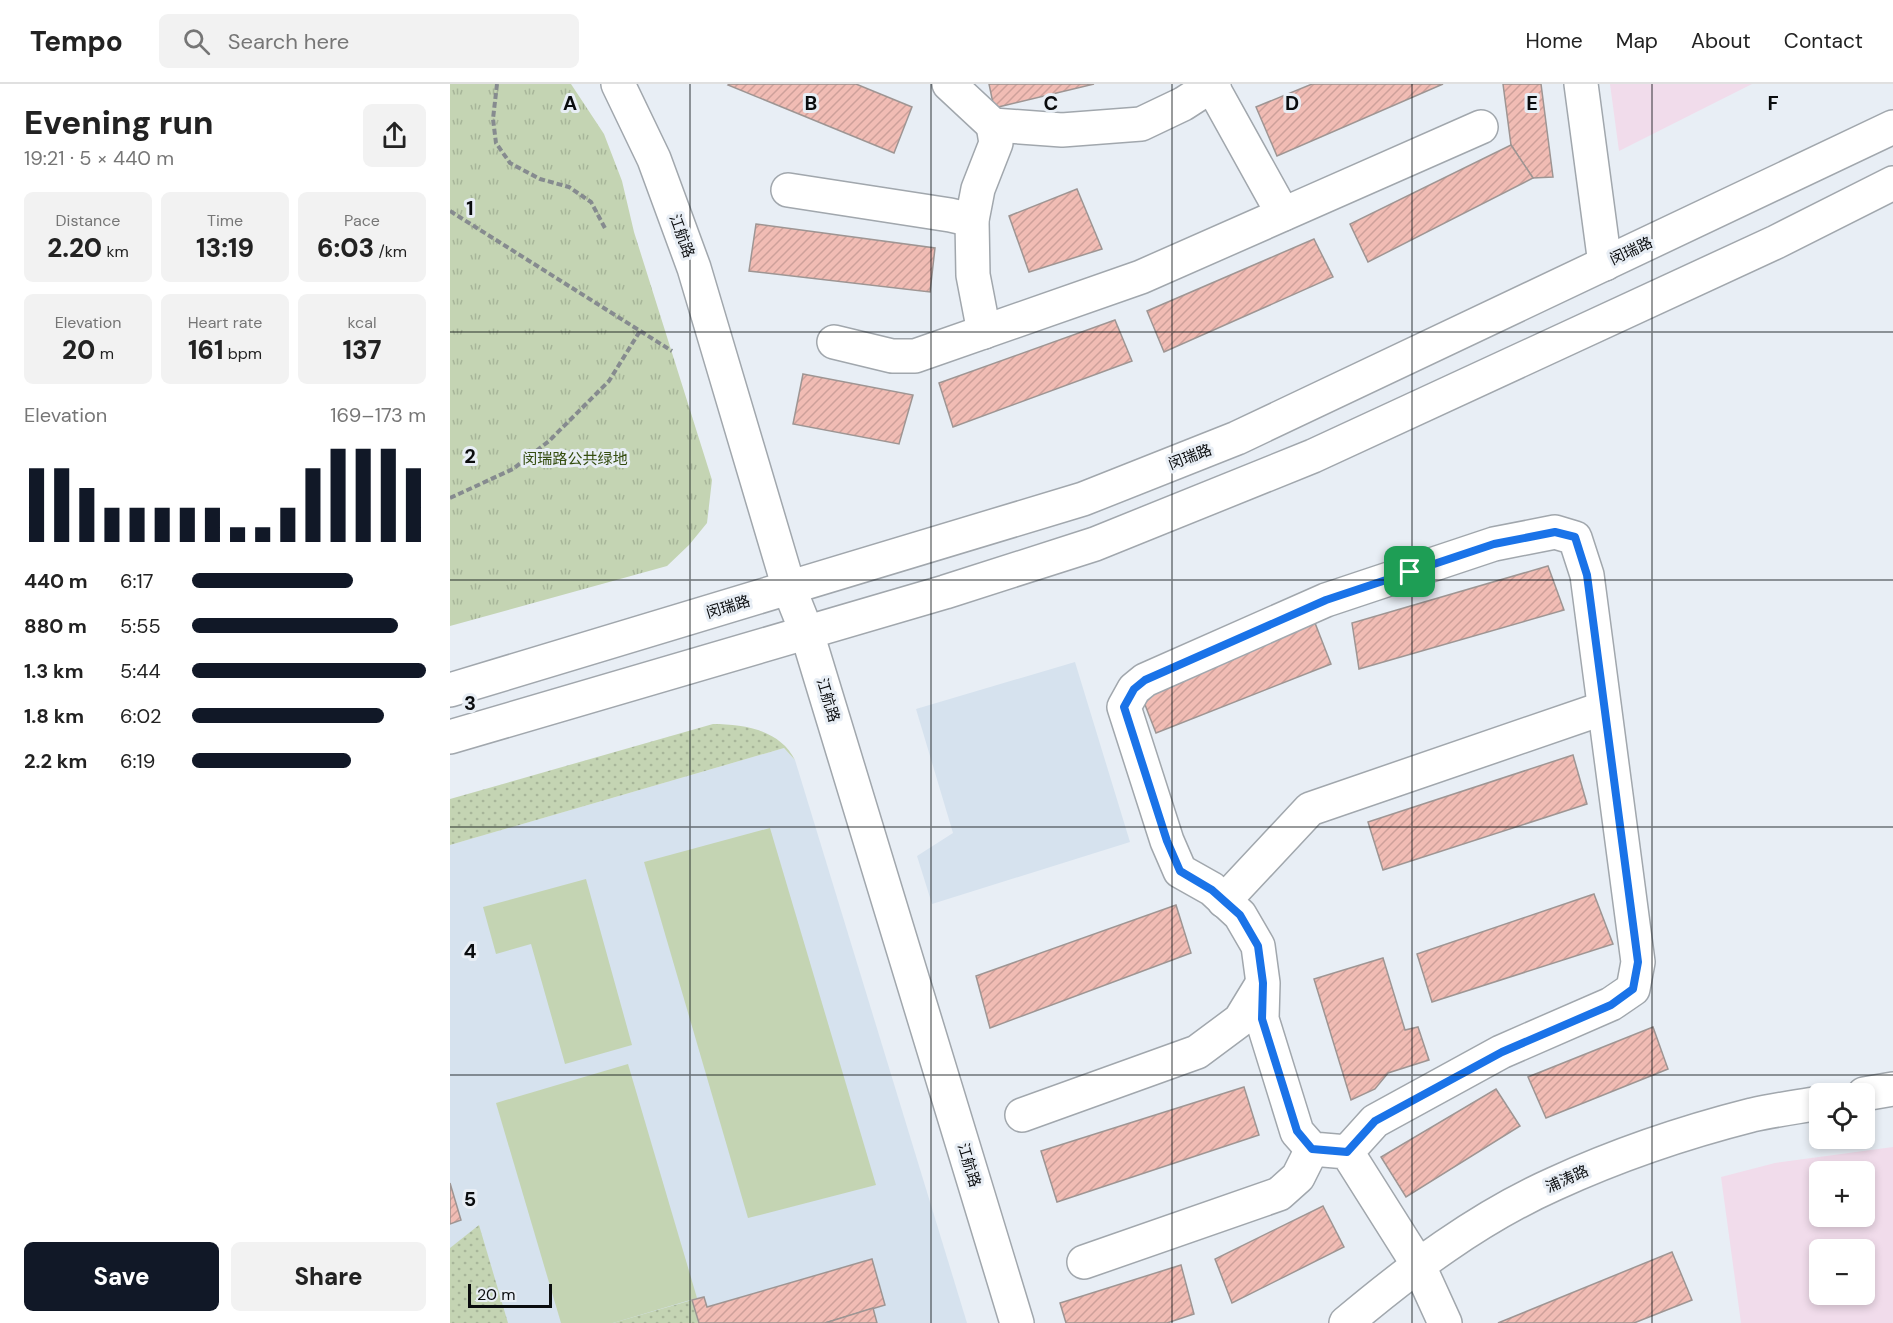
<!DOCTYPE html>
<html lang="en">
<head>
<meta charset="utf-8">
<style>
	body { margin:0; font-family:"DM Sans","Noto Sans SC",sans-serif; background:#f2f2f2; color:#222; height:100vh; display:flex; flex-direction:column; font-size:22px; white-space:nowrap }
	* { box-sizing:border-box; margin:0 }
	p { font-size:20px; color:#767676 }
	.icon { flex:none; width:33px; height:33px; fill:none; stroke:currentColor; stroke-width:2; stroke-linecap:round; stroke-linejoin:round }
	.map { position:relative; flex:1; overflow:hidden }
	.drawer { display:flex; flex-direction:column; background:#fff; width:450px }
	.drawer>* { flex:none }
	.tools { position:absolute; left:1359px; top:999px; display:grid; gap:12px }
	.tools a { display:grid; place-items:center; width:66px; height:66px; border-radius:9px; background:#fff; box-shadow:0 3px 9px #0003; font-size:30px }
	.scale { position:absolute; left:18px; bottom:15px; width:84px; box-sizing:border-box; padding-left:6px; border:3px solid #0a0c0e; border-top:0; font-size:16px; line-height:21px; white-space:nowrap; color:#0a0c0e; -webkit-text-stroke:4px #e8eef5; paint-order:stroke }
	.pin { position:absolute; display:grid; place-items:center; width:51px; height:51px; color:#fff; margin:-26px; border-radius:12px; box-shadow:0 3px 9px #0006 }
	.round { display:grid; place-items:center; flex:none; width:63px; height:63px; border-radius:9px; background:#f2f2f2 }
	.headline { display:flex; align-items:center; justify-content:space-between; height:102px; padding:0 24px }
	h1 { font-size:33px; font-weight:800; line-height:45px }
	.stats { display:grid; grid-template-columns:repeat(3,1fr); gap:9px; height:102px; padding:6px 24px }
	.stats div { display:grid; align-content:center; border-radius:9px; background:#f2f2f2; text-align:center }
	.stats b { font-size:26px; font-weight:800 }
	.stats small { font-size:16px; font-weight:400 }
	.stats p { font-size:16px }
	.chart { height:168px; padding:12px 24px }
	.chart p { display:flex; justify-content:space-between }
	.chart svg { width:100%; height:108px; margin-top:6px; stroke:#111827; stroke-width:6 }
	.primary-button { display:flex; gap:12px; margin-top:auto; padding:12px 24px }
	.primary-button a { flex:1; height:69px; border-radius:9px; background:#111827; color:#fff; font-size:24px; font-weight:800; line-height:69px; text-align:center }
	.primary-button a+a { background:#f2f2f2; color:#222 }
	ul { padding:0 24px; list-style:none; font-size:20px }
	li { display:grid; grid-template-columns:96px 72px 1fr; align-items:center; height:45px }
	li i { height:15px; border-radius:8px; background:#111827 }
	header { display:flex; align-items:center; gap:36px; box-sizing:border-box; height:84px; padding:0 30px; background:#fff; border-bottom:2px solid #e0e0e0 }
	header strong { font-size:28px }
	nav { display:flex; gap:33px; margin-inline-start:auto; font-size:21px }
	.search { width:420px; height:54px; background:#f2f2f2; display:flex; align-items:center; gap:15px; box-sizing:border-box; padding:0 21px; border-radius:9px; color:#767676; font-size:22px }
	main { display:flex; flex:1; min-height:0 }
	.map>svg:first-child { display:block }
</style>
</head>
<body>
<header>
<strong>Tempo</strong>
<div class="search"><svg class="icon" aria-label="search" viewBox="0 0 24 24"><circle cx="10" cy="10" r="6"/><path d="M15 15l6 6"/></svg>Search here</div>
<nav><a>Home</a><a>Map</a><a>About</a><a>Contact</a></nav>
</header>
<main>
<section class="drawer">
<div class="headline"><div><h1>Evening run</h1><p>19:21 · 5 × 440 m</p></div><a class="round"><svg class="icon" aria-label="share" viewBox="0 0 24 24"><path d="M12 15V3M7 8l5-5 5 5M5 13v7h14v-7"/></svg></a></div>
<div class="stats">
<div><p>Distance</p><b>2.20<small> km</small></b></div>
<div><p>Time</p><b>13:19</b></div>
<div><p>Pace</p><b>6:03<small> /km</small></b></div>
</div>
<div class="stats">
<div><p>Elevation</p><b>20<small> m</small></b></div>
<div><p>Heart rate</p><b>161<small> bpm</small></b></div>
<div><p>kcal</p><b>137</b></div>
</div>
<div class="chart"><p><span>Elevation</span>169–173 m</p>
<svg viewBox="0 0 160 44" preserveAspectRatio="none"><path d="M5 44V14M15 44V14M25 44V22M35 44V30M45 44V30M55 44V30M65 44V30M75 44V30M85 44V38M95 44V38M105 44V30M115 44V14M125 44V6M135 44V6M145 44V6M155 44V14"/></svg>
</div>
<ul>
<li><b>440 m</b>6:17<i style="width:69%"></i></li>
<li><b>880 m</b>5:55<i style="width:88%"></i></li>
<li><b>1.3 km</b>5:44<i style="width:100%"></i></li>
<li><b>1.8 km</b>6:02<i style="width:82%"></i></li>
<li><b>2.2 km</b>6:19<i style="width:68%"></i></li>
</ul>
<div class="primary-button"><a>Save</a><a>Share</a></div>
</section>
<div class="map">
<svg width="1443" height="1239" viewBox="0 0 1443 1239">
	<defs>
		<pattern id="grass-dots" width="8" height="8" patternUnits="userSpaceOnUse" patternTransform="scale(1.5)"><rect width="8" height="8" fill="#c4d4b3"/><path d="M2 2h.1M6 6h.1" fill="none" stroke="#a7b599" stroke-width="1.8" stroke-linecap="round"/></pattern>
		<pattern id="park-tufts" width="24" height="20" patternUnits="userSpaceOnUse" patternTransform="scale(1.5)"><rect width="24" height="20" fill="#c4d4b3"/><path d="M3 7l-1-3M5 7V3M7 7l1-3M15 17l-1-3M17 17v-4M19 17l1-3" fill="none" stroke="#a7b599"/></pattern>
		<pattern id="building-hatch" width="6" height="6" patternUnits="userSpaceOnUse" patternTransform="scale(1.5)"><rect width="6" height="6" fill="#f1bcb4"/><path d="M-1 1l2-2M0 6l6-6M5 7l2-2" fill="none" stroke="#cda09a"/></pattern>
	</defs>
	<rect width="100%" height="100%" fill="#e8eef5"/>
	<g fill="#f1dceb" fill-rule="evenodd">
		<path d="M1160,0H1302L1169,67Z"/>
		<path d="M1443,1063V1239H1291L1271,1093L1325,1079ZM1370,1088H1414V1132H1370ZM1370,1166H1414V1210H1370Z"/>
	</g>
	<g fill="#d6e2ee">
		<path d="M625,578L680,758L482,820L467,772L503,749L466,625Z"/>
		<path d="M334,664L345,676L517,1239H0V761Z"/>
	</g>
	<g fill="url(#grass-dots)">
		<path d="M263,640C294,640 330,646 345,676L334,664L0,761V715Z"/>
		<path d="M29,1141L58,1239H0V1164Z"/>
		<path d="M242,1216L249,1239H163Z"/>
	</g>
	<path fill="url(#park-tufts)" d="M0,0H121L154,50L172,97L184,148L262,396L257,439L239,461L217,482L0,542Z"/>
	<g fill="#c4d4b3">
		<path d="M320,744L426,1101L298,1134L194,778Z"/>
		<path d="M136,795L182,961L115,980L81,860L46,870L33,823Z"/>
		<path d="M178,980L247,1214L163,1239H111L46,1019Z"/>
	</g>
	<g fill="url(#building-hatch)" stroke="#9e9593" stroke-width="1.5">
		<path d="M279,0H406L462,23L444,69L278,1Z"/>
		<path d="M539,0H644L544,24Z"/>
		<path d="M862,0H993L827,72L806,23Z"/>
		<path d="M1053,0H1091L1103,93L1083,94L1061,61Z"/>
		<path d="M1061,61L1083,94L918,178L900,140Z"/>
		<path d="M627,105L652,165L579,188L559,132Z"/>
		<path d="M306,140L485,164L480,208L299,187Z"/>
		<path d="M864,155L883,193L714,268L697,227Z"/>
		<path d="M665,236L682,277L503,343L489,299Z"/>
		<path d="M353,290L463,311L449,360L343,340Z"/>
		<path d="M1098,482L1114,526L909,585L902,539Z"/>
		<path d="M865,539L881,580L706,649L690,608Z"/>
		<path d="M1123,671L1137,720L933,786L918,738Z"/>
		<path d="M1144,810L1163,860L982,918L967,870Z"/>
		<path d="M726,821L741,869L540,944L526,892Z"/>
		<path d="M933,874L955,946L968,943L979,976L938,989L925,1005L901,1016L864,895Z"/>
		<path d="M1203,943L1218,985L1096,1034L1078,993Z"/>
		<path d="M794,1003L809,1051L607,1118L591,1067Z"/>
		<path d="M1046,1005L1070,1042L956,1113L931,1073Z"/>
		<path d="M0,1099L11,1136L0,1140Z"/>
		<path d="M873,1122L894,1163L782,1219L765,1175Z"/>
		<path d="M1222,1168L1242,1216L1184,1239H1048Z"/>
		<path d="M422,1175L435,1221L375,1239H249L242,1216L254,1213L257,1223Z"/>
		<path d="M731,1181L744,1230L717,1239H616L610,1219Z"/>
		<path d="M423,1224L427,1239H375Z"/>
	</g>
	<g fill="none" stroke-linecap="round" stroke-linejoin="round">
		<g stroke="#a1a7ad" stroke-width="36">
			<g id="minor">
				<path d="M168,0L204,75L244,184L339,504L357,549L567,1239"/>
				<path d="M499,0L543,41L612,46L691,40L733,20L764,0"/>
				<path d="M1131,0L1155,180"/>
				<path d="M762,2L833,130"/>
				<path d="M338,106L500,131L522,136"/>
				<path d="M534,248L523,191L522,136L528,105L546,59L543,41"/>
				<path d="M384,258L442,272H465L691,193L1031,43"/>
				<path d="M774,817L860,725L1154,624"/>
				<path d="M1414,1010L1443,1005"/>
				<path d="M572,1031L747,968L790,936L812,900"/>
				<path d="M897,1068L925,1037L1051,968L1161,920L1183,905L1188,878L1137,491L1125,454L1105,448L1044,460L876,516L695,596L684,605L674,623L717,757L730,787L762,805L790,831L808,862L813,899L812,935L847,1048L862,1065L897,1068L969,1182L995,1239"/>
				<path d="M634,1178L829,1110L848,1093L862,1065"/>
				<path d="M896,1239C959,1186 1028,1134 1104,1100C1167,1071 1235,1048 1302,1031C1324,1026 1347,1023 1370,1019"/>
			</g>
		</g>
		<g stroke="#a1a7ad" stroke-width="36">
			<g id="major">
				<path d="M0,606L633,415L787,354L1443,43"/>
				<path d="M0,653L495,508L645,460L863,372L1326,158L1443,99"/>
			</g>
		</g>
		<g stroke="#868b8f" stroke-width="4" stroke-dasharray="6 3" stroke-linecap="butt">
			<path d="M47,0L43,35L46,59L60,79L90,95L119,103L141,118L156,146"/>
			<path d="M0,127L222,267"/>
			<path d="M0,414L63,385L99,357L159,297L190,247"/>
		</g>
		<use href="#minor" stroke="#fff" stroke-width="33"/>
		<use href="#major" stroke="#fff" stroke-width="33"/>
	</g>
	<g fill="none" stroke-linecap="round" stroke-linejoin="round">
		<g stroke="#fff" stroke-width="12">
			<path id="route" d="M1105,448L1125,453L1137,491L1188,878L1183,905L1161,921L1052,968L925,1037L897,1068L862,1065L847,1047L812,935L813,899L808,862L790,831L762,806L730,787L717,757L674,623L684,605L695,596L876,516L1044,460Z"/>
		</g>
		<use href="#route" stroke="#1a73e8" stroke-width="8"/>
	</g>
	<path fill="none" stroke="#0a0c0e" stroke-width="1.5" stroke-opacity="0.55" d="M240,0V1239M481,0V1239M722,0V1239M962,0V1239M1202,0V1239M0,248H1443M0,496H1443M0,743H1443M0,991H1443"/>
	<g text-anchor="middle" stroke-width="6" stroke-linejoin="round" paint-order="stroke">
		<g font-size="15" fill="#0a0c0e" stroke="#e8eef5">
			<text transform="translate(232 152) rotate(70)" y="5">江航路</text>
			<text transform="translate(1181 167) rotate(-25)" y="5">闵瑞路</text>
			<text transform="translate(740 373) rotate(-21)" y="5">闵瑞路</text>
			<text transform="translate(278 523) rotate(-17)" y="5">闵瑞路</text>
			<text transform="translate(378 616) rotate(73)" y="5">江航路</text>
			<text transform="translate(519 1081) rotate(73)" y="5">江航路</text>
			<text transform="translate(1117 1095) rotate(-24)" y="5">浦涛路</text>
		</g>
		<g font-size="15" fill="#344d0f" stroke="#e8eef5">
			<text x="125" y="380">闵瑞路公共绿地</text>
		</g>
	</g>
	<g font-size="20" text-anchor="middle" font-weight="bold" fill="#0a0c0e" stroke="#e8eef5" stroke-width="6" stroke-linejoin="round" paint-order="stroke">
		<text x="120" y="26">A</text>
		<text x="361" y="26">B</text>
		<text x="601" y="26">C</text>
		<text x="842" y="26">D</text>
		<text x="1082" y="26">E</text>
		<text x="1323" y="26">F</text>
		<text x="20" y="131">1</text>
		<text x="20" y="379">2</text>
		<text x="20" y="626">3</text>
		<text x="20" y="874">4</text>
		<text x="20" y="1122">5</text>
	</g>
</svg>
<div class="tools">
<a><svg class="icon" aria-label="locate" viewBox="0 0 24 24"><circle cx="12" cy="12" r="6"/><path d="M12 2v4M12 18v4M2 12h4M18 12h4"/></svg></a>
<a>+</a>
<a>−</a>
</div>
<div class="scale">20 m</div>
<div class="pin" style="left:960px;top:488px;background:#1e9e55"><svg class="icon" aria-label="arrive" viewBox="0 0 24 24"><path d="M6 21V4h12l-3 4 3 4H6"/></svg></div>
</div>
</main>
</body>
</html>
